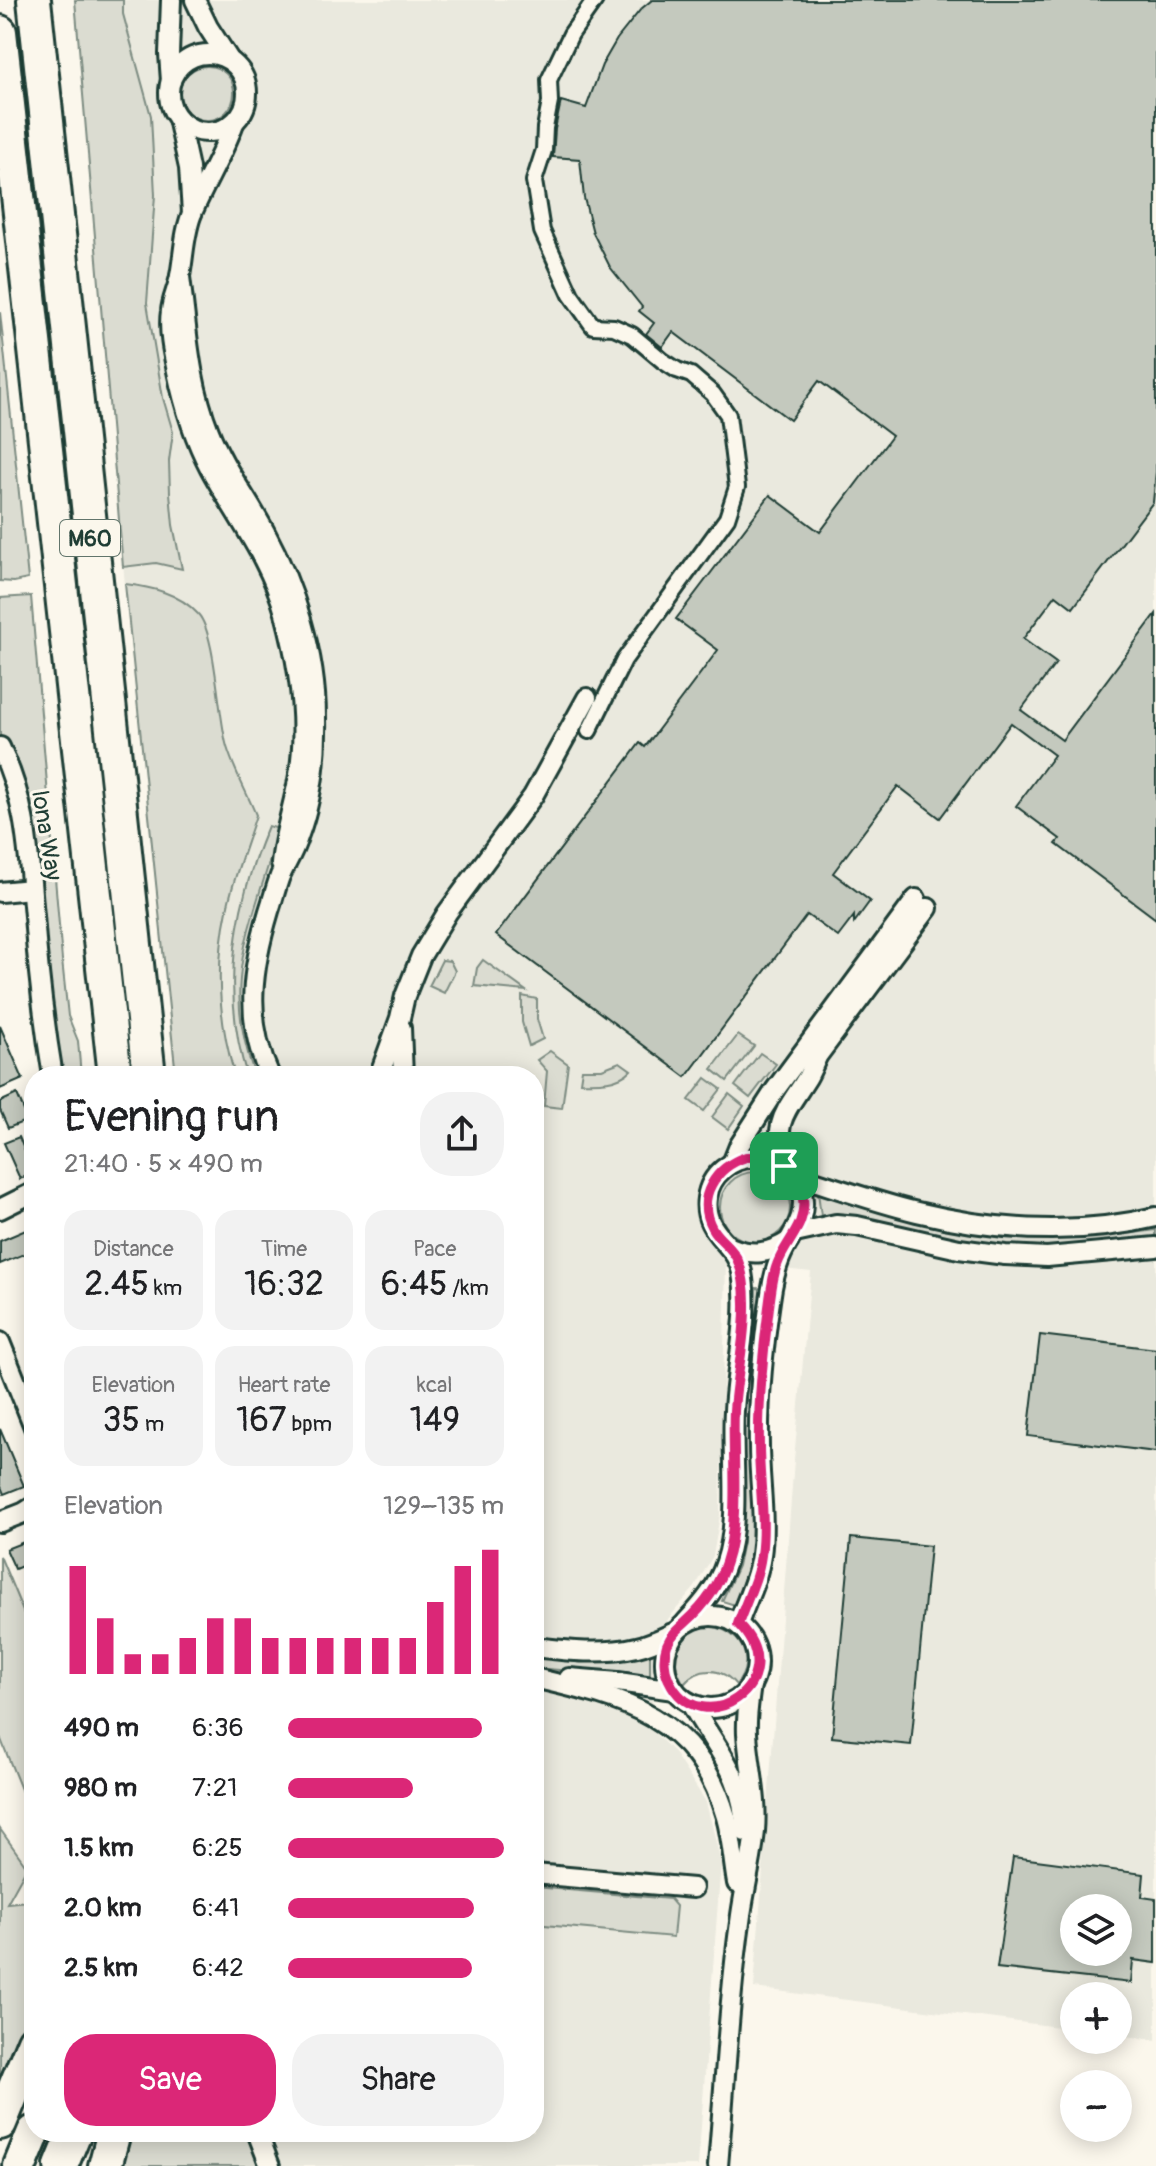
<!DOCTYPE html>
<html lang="en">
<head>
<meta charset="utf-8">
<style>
	body { margin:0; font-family:Pangolin,sans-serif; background:#f2f2f2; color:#202124; height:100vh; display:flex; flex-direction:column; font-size:30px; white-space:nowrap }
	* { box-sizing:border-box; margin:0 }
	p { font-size:26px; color:#757577 }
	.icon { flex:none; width:44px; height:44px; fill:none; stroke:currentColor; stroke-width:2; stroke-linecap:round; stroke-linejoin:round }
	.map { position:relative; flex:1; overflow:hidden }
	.details { position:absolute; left:24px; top:1066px; width:520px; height:1076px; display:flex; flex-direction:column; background:#fff; border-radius:32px; box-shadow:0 4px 20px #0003 }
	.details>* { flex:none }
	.buttons { position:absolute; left:1060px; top:1894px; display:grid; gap:16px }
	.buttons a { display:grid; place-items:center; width:72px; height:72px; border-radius:50%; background:#fff; box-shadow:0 4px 20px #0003; font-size:40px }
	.pin { position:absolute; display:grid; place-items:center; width:68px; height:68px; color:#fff; margin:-34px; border-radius:16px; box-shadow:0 4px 12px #0006 }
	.round { display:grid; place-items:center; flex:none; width:84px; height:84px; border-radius:32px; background:#f2f2f2 }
	.head { display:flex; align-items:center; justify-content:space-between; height:136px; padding:0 40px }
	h1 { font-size:44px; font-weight:600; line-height:60px }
	.metrics { display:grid; grid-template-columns:repeat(3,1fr); gap:12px; height:136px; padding:8px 40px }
	.metrics div { display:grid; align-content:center; border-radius:20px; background:#f2f2f2; text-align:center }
	.metrics b { font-size:34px; font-weight:600 }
	.metrics small { font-size:22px; font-weight:400 }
	.metrics p { font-size:22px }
	.chart { height:224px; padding:16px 40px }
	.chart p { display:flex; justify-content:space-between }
	.chart svg { width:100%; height:144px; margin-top:8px; stroke:#db2777; stroke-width:6 }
	.action { display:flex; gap:16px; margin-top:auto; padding:16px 40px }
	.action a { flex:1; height:92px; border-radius:32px; background:#db2777; color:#fff; font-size:32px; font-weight:600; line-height:92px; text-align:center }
	.action a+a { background:#f2f2f2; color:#202124 }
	ul { padding:0 40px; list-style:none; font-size:26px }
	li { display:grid; grid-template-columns:128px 96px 1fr; align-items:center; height:60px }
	li i { height:20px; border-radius:10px; background:#db2777 }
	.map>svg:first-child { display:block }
</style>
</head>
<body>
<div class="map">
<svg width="1156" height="2166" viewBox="0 0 1156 2166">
	<rect width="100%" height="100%" fill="#fbf7ec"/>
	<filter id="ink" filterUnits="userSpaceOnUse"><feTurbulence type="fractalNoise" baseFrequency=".0125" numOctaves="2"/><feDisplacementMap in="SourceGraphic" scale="16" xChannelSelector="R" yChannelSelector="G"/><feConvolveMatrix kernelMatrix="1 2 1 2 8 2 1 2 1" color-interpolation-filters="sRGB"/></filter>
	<g filter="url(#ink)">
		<path fill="#eae9de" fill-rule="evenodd" d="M75,0H1156V2040L1118,2035V1996H1074V2029L754,1988L794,1460L811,1272L726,1263L720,1515L713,1556L695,1587L668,1619L655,1666L650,1729L673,1751L706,1802L721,1862L698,2166H239L225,2132H534V1076H176L129,632ZM1074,1908H1118V1952H1074Z"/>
		<g fill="#dbdcd1" stroke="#7d8c82" stroke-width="2">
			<path d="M75,0H123V14L151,116L155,195L147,303L163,398L173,432L169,461L170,493L173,525L182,569L156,563L123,567Z"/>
			<circle cx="207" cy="93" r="27"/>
			<path d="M0,312L28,579L14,582L0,581Z"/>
			<path d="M125,584C151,587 179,593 198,614C216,633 218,717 227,747C234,770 247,793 256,815C246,847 233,878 227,910C215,965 219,1023 235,1076H176Z"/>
			<path d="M31,596L62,960L68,1016L78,1041L81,1076H56L10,758L0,735V598Z"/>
			<path d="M268,826L279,829C267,875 243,933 240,979C237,1012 244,1045 255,1076H247C221,992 234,906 268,826Z"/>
			<path d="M442,960L450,961L455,971L444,993L429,986Z"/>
			<path d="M483,960L526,991L474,986L477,968Z"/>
			<path d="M522,996L537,999V1019L543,1039L529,1046L522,1022Z"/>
			<path d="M738,1035L754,1046L727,1081L712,1069Z"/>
			<path d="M550,1051L568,1064L562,1108L544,1106L547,1071L537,1060Z"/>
			<path d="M760,1053L776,1064L750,1098L735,1086Z"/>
			<path d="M620,1062L631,1070C619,1083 597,1083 580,1082L582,1069H602Z"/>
			<path d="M706,1078L721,1089L704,1111L689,1100Z"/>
			<path d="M729,1094L744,1106L728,1129L712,1117Z"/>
			<circle cx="755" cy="1207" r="35"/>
			<path d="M818,1192C853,1203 888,1216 924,1224C1000,1241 1078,1242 1156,1230V1238C1088,1248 1021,1250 953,1238C909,1231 866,1210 821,1216Z"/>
			<path d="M756,1288L765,1289L751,1445L753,1524L751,1556L735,1605L722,1601L738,1566L743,1542L744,1415Z"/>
			<path d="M0,1556L34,1638V1822L0,1737Z"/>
			<path d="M708,1626C739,1629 758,1658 736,1685C722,1667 699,1666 684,1684C667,1657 677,1633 708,1626Z"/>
			<path d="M650,1654V1677L534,1668V1656C573,1659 612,1667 650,1654Z"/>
			<path d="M0,1829L27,1867L7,1903L27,1901L34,1905V2001L19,2056L0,2097Z"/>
			<path d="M534,1887L670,1899L676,1906L673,1937L534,1924Z"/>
			<path d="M130,2132H247L259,2166H119Z"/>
		</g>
		<g fill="#c4c9be" stroke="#1f3d34" stroke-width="2" fill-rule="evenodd">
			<path d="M652,0H1156V472L1153,502L1073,608L1056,595L1023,639L1056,663L1021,710L1062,740L1156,614V919L1056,844L1060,839L1016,806L1054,755L1011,723L940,818L898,786L833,873L870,901L854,923V916L838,937L807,915L686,1077L496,935L640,743L645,747L718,650L676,619L770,495L820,532L892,436L819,381L790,420L673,332L662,347L646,334L654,323L639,311L642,307L610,267L593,233L584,198L580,159L553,157L555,129L561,101L586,108L602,65L617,39L641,9Z"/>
			<path d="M0,1026L23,1079L0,1089Z"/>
			<path d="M17,1094L28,1120L8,1128L0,1110V1102Z"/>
			<path d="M19,1137L34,1173L20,1179L4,1143Z"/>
			<path d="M28,1229L30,1234L34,1232V1250L0,1264V1241Z"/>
			<path d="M1040,1335L1156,1349V1452L1028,1436Z"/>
			<path d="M0,1429L24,1486L4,1494L0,1484Z"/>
			<path d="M34,1538V1561L15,1569L6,1549Z"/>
			<path d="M851,1538L930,1546L911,1745L832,1737Z"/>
			<path d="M1013,1857L1144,1874L1142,1897L1156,1899V1963L1133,1960L1131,1983L997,1968ZM1074,1908H1118V1952H1074Z"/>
		</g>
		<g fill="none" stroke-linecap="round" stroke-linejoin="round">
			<g stroke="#1f3d34" stroke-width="20">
				<path id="pedestrian" d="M589,731L624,660L727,518L737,487L728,415L713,394L691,375L677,370L663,361L632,335L614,327L593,326L571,295L542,231L534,181L544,150L545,128L550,102L549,80L571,34L595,0"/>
			</g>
			<g stroke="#1f3d34" stroke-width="24">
				<g id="minor">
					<path d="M195,0L208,27L228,58"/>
					<circle cx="208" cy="93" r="39"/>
					<path d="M171,81L169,54L171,0"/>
					<path d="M178,118L189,168L192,213"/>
					<path d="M234,123C223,154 206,181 193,211C184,231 184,255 180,276C178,288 172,299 171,311C168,330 173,353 177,371C184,405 194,438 210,468C236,516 270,559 285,613C299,665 308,721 299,775C294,805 284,833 281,864"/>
					<path d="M180,277C187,329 189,381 209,431C223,467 247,498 265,532C295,588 316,654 316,718C317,758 312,800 298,837C294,851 286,863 280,876C276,887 273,899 269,911C252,968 244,1020 270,1076"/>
					<path d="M0,747C28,806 28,853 34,916C38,970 44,1023 53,1076"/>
					<path d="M0,892L31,889"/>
					<path d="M401,1028L403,1076"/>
					<path d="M379,1076L400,1018L405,996L421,956L447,913L533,796L587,698"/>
					<path d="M733,1161L739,1146L775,1090L916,899"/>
					<path d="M784,1166C773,1120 784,1115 807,1078C811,1071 814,1063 818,1055L928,908"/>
					<path d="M792,1174C834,1187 875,1202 917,1212C995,1231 1077,1236 1156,1217"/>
					<path d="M0,1209L34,1192"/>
					<path d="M795,1233L836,1224L857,1226L959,1249L1005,1255L1047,1257L1156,1247"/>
					<path d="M730,1247C752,1256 769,1254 789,1241"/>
					<path d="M0,1342L34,1427"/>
					<path d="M0,1522L23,1513L34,1506"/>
					<circle cx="711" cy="1662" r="46"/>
					<path d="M686,1622C703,1604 718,1586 726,1562C741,1519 731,1457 734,1411C736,1365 750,1318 742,1272C736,1242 702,1234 707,1198C714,1148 791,1142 802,1193C807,1219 792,1232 782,1254C775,1269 772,1285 770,1301C763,1349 758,1397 759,1446C759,1482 766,1519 761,1555C758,1579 746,1601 738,1624"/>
					<path d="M534,1647C568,1651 603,1655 637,1647C650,1644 662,1638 673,1633"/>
					<path d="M534,1678C624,1699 697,1716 726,1817C732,1838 733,1861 737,1883"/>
					<path d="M569,1678L618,1682L674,1690"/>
					<path d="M691,1704C716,1749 745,1776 745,1832"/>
					<path d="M534,1874L693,1888"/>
					<path d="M257,2132L270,2166"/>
					<path d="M718,2166C725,2083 729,1998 741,1915C745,1887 752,1859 755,1831C758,1797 749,1766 747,1733C746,1716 749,1701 751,1684"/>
				</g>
			</g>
			<g stroke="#1f3d34" stroke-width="38">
				<g id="motorway">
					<path d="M34,0L149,1076"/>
					<path d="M0,32L115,1076"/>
					<path d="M0,2123L34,2041"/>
					<path d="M20,2166L34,2132"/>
					<path d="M61,2166L75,2132"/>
					<path d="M105,2166L114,2132"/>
				</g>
			</g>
			<use href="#pedestrian" stroke="#fbf7ec" stroke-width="14"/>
			<use href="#minor" stroke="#fbf7ec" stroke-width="18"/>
			<use href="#motorway" stroke="#fbf7ec" stroke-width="32"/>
		</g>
	</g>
	<g fill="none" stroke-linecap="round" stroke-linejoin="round" filter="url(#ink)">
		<g stroke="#fff" stroke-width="16">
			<path id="route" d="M746,1157C774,1156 798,1169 803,1199C807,1225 785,1242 777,1265C772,1278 771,1293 769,1307C763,1353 758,1399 759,1446C759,1482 766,1519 761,1555C758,1579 746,1601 738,1624C797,1683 699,1745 669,1680C664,1670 663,1656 667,1645C671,1635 678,1629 686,1622C704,1606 719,1585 726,1562C740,1521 732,1456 734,1411C736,1375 746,1339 745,1303C745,1290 743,1273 738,1261C733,1247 719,1241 712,1228C695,1197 716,1167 746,1157Z"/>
		</g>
		<use href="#route" stroke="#db2777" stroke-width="10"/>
	</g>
	<g text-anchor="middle" stroke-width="6" stroke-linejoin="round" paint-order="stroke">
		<rect fill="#fbf7ec" stroke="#61756b" stroke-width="2" x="60" y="520" width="60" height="36" rx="6"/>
		<g font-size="22" font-weight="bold" fill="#1f3d34">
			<text x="90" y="546">M60</text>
		</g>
		<g font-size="24" fill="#1f3d34" stroke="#fbf7ec">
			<text transform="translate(47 835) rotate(81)" y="8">Iona Way</text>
		</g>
	</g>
</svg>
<div class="buttons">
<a><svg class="icon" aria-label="layers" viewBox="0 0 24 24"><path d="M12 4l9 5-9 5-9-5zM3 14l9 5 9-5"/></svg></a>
<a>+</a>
<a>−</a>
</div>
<div class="pin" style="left:784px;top:1166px;background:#1e9e55"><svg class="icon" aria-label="arrive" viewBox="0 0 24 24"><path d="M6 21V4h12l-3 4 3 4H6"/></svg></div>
<section class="details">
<div class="head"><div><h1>Evening run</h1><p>21:40 · 5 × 490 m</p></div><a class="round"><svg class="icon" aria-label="share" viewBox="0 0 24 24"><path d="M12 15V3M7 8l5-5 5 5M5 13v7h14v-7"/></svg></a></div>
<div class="metrics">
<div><p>Distance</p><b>2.45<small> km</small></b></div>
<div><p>Time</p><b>16:32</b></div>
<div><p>Pace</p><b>6:45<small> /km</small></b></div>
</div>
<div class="metrics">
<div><p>Elevation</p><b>35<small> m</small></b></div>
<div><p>Heart rate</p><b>167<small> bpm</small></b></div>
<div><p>kcal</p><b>149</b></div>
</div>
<div class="chart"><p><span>Elevation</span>129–135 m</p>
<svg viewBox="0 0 160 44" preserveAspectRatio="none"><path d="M5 44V11M15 44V27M25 44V38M35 44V38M45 44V33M55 44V27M65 44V27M75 44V33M85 44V33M95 44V33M105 44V33M115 44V33M125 44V33M135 44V22M145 44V11M155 44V6"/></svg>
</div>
<ul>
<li><b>490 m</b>6:36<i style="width:90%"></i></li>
<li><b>980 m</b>7:21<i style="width:58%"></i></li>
<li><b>1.5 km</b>6:25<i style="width:100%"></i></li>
<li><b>2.0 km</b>6:41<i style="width:86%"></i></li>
<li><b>2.5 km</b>6:42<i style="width:85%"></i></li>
</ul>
<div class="action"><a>Save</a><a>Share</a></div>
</section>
</div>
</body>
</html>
